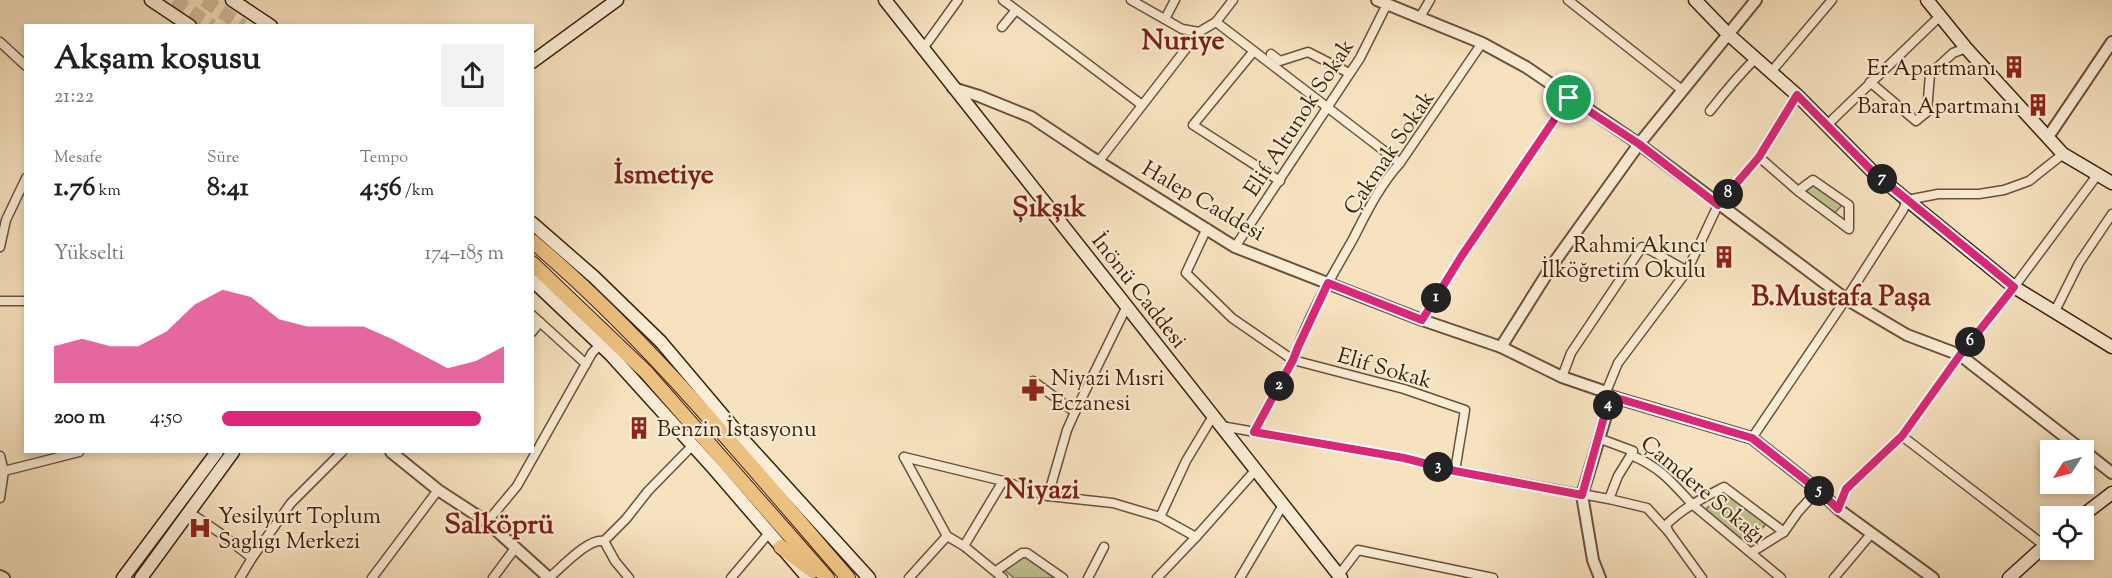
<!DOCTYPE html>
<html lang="tr">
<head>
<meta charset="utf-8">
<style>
	body { margin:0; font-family:"Sorts Mill Goudy",serif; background:#f2f2f2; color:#222; height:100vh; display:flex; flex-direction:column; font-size:22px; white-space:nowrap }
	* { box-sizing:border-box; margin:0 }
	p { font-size:20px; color:#767676 }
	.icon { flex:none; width:33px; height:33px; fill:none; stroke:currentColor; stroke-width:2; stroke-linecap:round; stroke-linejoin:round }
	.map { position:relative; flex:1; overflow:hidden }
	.panel { position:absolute; left:24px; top:24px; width:510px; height:429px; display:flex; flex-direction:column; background:#fff; border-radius:0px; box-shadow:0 3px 9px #0003 }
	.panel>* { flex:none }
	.needle { width:39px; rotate:234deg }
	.buttons { position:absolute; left:2040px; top:440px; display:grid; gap:12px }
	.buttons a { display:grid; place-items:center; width:54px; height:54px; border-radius:0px; background:#fff; box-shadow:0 3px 9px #0003; font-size:30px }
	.pin { position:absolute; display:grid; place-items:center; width:51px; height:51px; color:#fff; margin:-26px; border:3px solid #fff; border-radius:50%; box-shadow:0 2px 6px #0007 }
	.km { position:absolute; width:30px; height:30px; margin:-15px; border-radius:50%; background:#222; color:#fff; font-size:16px; line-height:30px; text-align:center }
	.round { display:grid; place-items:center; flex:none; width:63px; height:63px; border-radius:0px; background:#f2f2f2 }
	.overview { display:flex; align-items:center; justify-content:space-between; height:102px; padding:0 30px }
	h1 { font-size:33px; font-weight:700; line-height:45px }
	.metrics { display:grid; grid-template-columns:repeat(3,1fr); gap:9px; height:102px; padding:6px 30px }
	.metrics div { display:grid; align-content:center }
	.metrics b { font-size:26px; font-weight:700 }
	.metrics small { font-size:16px; font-weight:400 }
	.metrics p { font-size:16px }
	.chart { height:168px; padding:12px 30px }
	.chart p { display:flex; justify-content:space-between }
	.chart svg { width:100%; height:108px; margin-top:6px; fill:#db2777; opacity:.7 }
	ul { padding:0 30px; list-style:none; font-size:20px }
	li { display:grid; grid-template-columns:96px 72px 1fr; align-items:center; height:45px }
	li i { height:15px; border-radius:8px; background:#db2777 }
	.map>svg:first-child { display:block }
</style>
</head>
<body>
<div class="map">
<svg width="2112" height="578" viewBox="0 0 2112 578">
	<rect width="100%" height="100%" fill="#f7e2bf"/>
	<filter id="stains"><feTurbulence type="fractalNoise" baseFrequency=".00333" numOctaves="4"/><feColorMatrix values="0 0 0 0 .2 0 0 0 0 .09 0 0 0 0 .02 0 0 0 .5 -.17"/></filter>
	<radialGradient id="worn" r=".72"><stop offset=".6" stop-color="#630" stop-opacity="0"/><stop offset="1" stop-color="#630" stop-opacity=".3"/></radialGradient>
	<g fill="#bfc390" stroke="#7e724e" stroke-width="1.5">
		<path d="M1815,183L1842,205L1833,215L1803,191Z"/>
		<path d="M1725,491L1767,523L1748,544L1704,511Z"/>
		<path d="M1020,552L1054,578H1014L1001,567Z"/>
	</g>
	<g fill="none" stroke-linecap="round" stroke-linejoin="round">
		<g stroke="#d2bb9b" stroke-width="14" stroke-dasharray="14 7" stroke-linecap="butt">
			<path d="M174,0L212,26"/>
			<path d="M204,0L243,26"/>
		</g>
		<g stroke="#6c503a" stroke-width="11">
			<g id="minor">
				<path d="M1003,0L1142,105"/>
				<path d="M1131,0L1182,29L1199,32"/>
				<path d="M1568,0L1682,90"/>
				<path d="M1420,17L1430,0"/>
				<path d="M1165,19L1175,0"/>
				<path d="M1216,22L1400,163"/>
				<path d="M1002,27L1016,10"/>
				<path d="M0,42L26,66"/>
				<path d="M922,50L958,0"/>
				<path d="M1253,52L1193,125L1280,181"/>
				<path d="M1271,54L1280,61L1308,52L1349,73"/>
				<path d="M1771,72L1832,0"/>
				<path d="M1870,82L1916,121L1927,112L1930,74L1953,53L1966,48"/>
				<path d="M1710,111C1724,93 1739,75 1756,58"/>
				<path d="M1827,125L1940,16"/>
				<path d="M1759,157L1798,191L1813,180L1849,205V229L1798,191"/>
				<path d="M1099,161L1199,32L1216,22L1233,0"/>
				<path d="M1207,228L1186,273L1232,318L1293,360L1404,389L1465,410L1455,471"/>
				<path d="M0,247L6,220L26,178"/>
				<path d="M1235,247L1360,58L1387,4"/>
				<path d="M0,301H26"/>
				<path d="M2055,311L2079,263L2112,214"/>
				<path d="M532,315L586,364"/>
				<path d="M1422,320L1461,257L1569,98"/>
				<path d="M532,332L540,322"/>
				<path d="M1562,377L1571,353L1642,247L1652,251L1687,271"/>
				<path d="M1033,381L1075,412L1124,312"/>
				<path d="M1606,392L1618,363L1687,271L1718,205L1759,157L1797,95"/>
				<path d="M1221,426L1404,458L1455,471L1609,499L1647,508L1668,531L1702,578"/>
				<path d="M1254,432L1293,360C1307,318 1330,279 1352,241C1366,214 1379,186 1400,163L1482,43"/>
				<path d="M1902,436L2045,546"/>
				<path d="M1598,438L1633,451L1631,455C1661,468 1671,481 1692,504L1781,578"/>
				<path d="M1752,438L1846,299L1903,210L1907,200L1938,194H1979L2004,190L2029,181L2063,154"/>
				<path d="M0,456L4,471"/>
				<path d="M904,457L1003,481L1048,496L1067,430L1075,412"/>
				<path d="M904,457L947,536L964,546L1003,578"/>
				<path d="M1048,496L1113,503L1160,517L1196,537L1252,474"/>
				<path d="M0,498L4,471L79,452"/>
				<path d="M1609,499L1618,476L1631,455"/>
				<path d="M1838,509L1846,489L1902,436L1960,355L2014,287L2098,174"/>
				<path d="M189,512L220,533L252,558L240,578"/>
				<path d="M1160,517L1186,461L1210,421"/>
				<path d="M487,522L517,486L592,353L600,345"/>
				<path d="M1668,531L1666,525C1683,508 1703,498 1724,487L1784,532"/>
				<path d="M604,541L626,519L648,491L693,445"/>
				<path d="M964,546L1003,481"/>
				<path d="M1752,552L1784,532L1798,512L1818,490"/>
				<path d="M252,558L291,503L342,452"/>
				<path d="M996,571L1022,553H1027L1063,578"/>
				<path d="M1339,575L1358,550L1493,578"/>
				<path d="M372,578L438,490"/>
				<path d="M493,578L516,547"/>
				<path d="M549,578C562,567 588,538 604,541L615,561L629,578"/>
				<path d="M731,578L769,533"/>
				<path d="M909,578L947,536"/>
				<path d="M1088,578L1104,547"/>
				<path d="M1157,578L1196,537"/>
				<path d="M1240,578L1280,510"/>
				<path d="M1834,578L1871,534"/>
			</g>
		</g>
		<g stroke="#6c503a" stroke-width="14">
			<g id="tertiary">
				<path d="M1377,0L1482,43L1526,67L1639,144L1846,299L1907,335L1960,355L2082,450"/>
				<path d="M953,88L979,96L1031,117L1091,157L1235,247L1422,320L1501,347L1562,377L1606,392L1610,396L1608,409L1582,495L1593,560L1600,578"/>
				<path d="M2048,137L2112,42"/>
				<path d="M1501,347L1553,264L1639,144L1756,0"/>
				<path d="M1610,396L1752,438L1818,490L1838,509L1933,578"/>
				<path d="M2084,451L2112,473"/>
				<path d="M391,452L438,490L487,522L549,578"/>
				<path d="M0,576L4,578"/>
			</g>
		</g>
		<g stroke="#3e200d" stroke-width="15">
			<g id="secondary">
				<path d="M151,0L190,26"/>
				<path d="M232,0L271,26"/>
				<path d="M885,0L1341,578"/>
				<path d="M1695,0L1728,34L1797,95L1872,171L1907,200L2014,287L2112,347"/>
				<path d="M1927,0L1966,48L2063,154L2112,183"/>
				<path d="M532,62L617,0"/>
				<path d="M532,223L594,277L661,342L748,445L869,578"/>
				<path d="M532,280L611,355L716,471L808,578"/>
				<path d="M2082,516L2112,493"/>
				<path d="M123,578L217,452"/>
				<path d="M141,578L233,452"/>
				<path d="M2009,578L2050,541"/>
			</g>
		</g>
		<g stroke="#3e200d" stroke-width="16">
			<g id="trunk">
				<path d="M532,241C649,340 748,463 848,578"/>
				<path d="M532,263L646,372L827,578"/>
				<path d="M781,547L813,571"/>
			</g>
		</g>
		<use href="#minor" stroke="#faecd5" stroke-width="8"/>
		<use href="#tertiary" stroke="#faecd5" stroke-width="10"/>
		<use href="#secondary" stroke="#faecd5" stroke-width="12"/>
		<use href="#trunk" stroke="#ecc180" stroke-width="14"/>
	</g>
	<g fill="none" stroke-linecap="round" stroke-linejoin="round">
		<g stroke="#fff" stroke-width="12">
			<path id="route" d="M1797,95L1872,171L2014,287L1960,355L1902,436L1846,489L1838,509L1818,490L1752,438L1610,396L1582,495L1455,471L1404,458L1254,432L1293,360L1298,347L1328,283L1422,320L1461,257L1569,98L1639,144L1718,205L1759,157Z"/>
		</g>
		<use href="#route" stroke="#db2777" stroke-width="8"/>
	</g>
	<defs>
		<g id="building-bare" transform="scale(1.8)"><path d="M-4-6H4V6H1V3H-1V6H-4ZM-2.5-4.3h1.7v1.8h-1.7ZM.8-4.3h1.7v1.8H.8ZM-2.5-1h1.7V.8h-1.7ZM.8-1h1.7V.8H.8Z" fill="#8f2418" stroke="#faecd5" stroke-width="2.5" paint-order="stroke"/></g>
		<g id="pharmacy-bare" transform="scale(1.8)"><path d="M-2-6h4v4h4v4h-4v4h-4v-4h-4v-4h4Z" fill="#8f2418" stroke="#faecd5" stroke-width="2.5" paint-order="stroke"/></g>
		<g id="hospital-bare" transform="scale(1.8)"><path d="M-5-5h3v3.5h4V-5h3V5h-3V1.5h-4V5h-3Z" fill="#8f2418" stroke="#faecd5" stroke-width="2.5" paint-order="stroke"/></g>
	</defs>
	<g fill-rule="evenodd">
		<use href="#building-bare" x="2014" y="67"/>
		<use href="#building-bare" x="2038" y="105"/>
		<use href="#building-bare" x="1724" y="257"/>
		<use href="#pharmacy-bare" x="1033" y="390"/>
		<use href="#building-bare" x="639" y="428"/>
		<use href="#hospital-bare" x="200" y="528"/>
	</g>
	<g text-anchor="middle" stroke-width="4.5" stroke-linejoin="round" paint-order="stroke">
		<g font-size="22" fill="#3e200d" stroke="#faecd5" text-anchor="end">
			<text x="1996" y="75">Er Apartmanı</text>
			<text x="2020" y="113">Baran Apartmanı</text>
			<text x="1706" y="252">Rahmi Akıncı<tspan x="1706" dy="25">İlköğretim Okulu</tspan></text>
			<text x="1051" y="385" text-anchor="start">Niyazi Mısri<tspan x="1051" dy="25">Eczanesi</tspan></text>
			<text x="657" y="436" text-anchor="start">Benzin İstasyonu</text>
			<text x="218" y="523" text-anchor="start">Yesilyurt Toplum<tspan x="218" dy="25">Saglıgı Merkezi</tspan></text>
		</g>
		<g font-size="22" fill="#3e200d" stroke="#faecd5">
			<text transform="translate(1298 117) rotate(-57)" y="8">Elif Altunok Sokak</text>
			<text transform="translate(1388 152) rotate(-56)" y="8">Çakmak Sokak</text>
			<text transform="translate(1204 200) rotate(30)" y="8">Halep Caddesi</text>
			<text transform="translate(1140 290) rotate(52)" y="8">İnönü Caddesi</text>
			<text transform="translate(1385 367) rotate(16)" y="8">Elif Sokak</text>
			<text transform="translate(1704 489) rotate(40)" y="8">Çamdere Sokağı</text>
		</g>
		<g font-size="28" font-weight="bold" fill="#7a1f14" stroke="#faecd5">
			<text x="1183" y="49">Nuriye</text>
			<text x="664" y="183">İsmetiye</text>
			<text x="1049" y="216">Şıkşık</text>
			<text x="1841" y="305">B.Mustafa Paşa</text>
			<text x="1042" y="498">Niyazi</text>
			<text x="499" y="533">Salköprü</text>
		</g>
	</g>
	<rect width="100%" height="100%" filter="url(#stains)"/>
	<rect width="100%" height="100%" fill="url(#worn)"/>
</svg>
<div class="buttons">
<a><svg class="needle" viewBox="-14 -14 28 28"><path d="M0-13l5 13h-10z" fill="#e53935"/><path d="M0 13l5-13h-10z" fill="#767676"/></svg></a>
<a><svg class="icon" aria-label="locate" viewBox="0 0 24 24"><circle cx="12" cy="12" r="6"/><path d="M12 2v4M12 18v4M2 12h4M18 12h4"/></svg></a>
</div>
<div class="pin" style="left:1569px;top:98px;background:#1e9e55"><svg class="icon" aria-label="arrive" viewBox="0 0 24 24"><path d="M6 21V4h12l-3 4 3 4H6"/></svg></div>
<b class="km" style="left:1436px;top:298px">1</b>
<b class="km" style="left:1279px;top:386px">2</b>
<b class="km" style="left:1438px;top:467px">3</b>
<b class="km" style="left:1608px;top:405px">4</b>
<b class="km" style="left:1819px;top:491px">5</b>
<b class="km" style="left:1970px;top:342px">6</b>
<b class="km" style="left:1882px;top:179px">7</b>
<b class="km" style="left:1728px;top:194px">8</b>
<section class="panel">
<div class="overview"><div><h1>Akşam koşusu</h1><p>21:22</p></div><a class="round"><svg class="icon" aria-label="share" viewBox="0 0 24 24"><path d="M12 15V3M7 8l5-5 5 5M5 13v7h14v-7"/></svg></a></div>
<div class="metrics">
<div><p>Mesafe</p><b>1.76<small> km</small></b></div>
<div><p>Süre</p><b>8:41</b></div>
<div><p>Tempo</p><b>4:56<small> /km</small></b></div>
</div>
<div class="chart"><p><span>Yükselti</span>174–185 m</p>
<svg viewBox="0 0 160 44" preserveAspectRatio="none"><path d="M0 44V29L10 26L20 29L30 29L40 23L50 12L60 6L70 9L80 18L90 21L100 21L110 21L120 26L130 32L140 38L150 35L160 29V44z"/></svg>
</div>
<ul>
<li><b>200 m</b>4:50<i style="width:92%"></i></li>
</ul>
</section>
</div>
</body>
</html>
